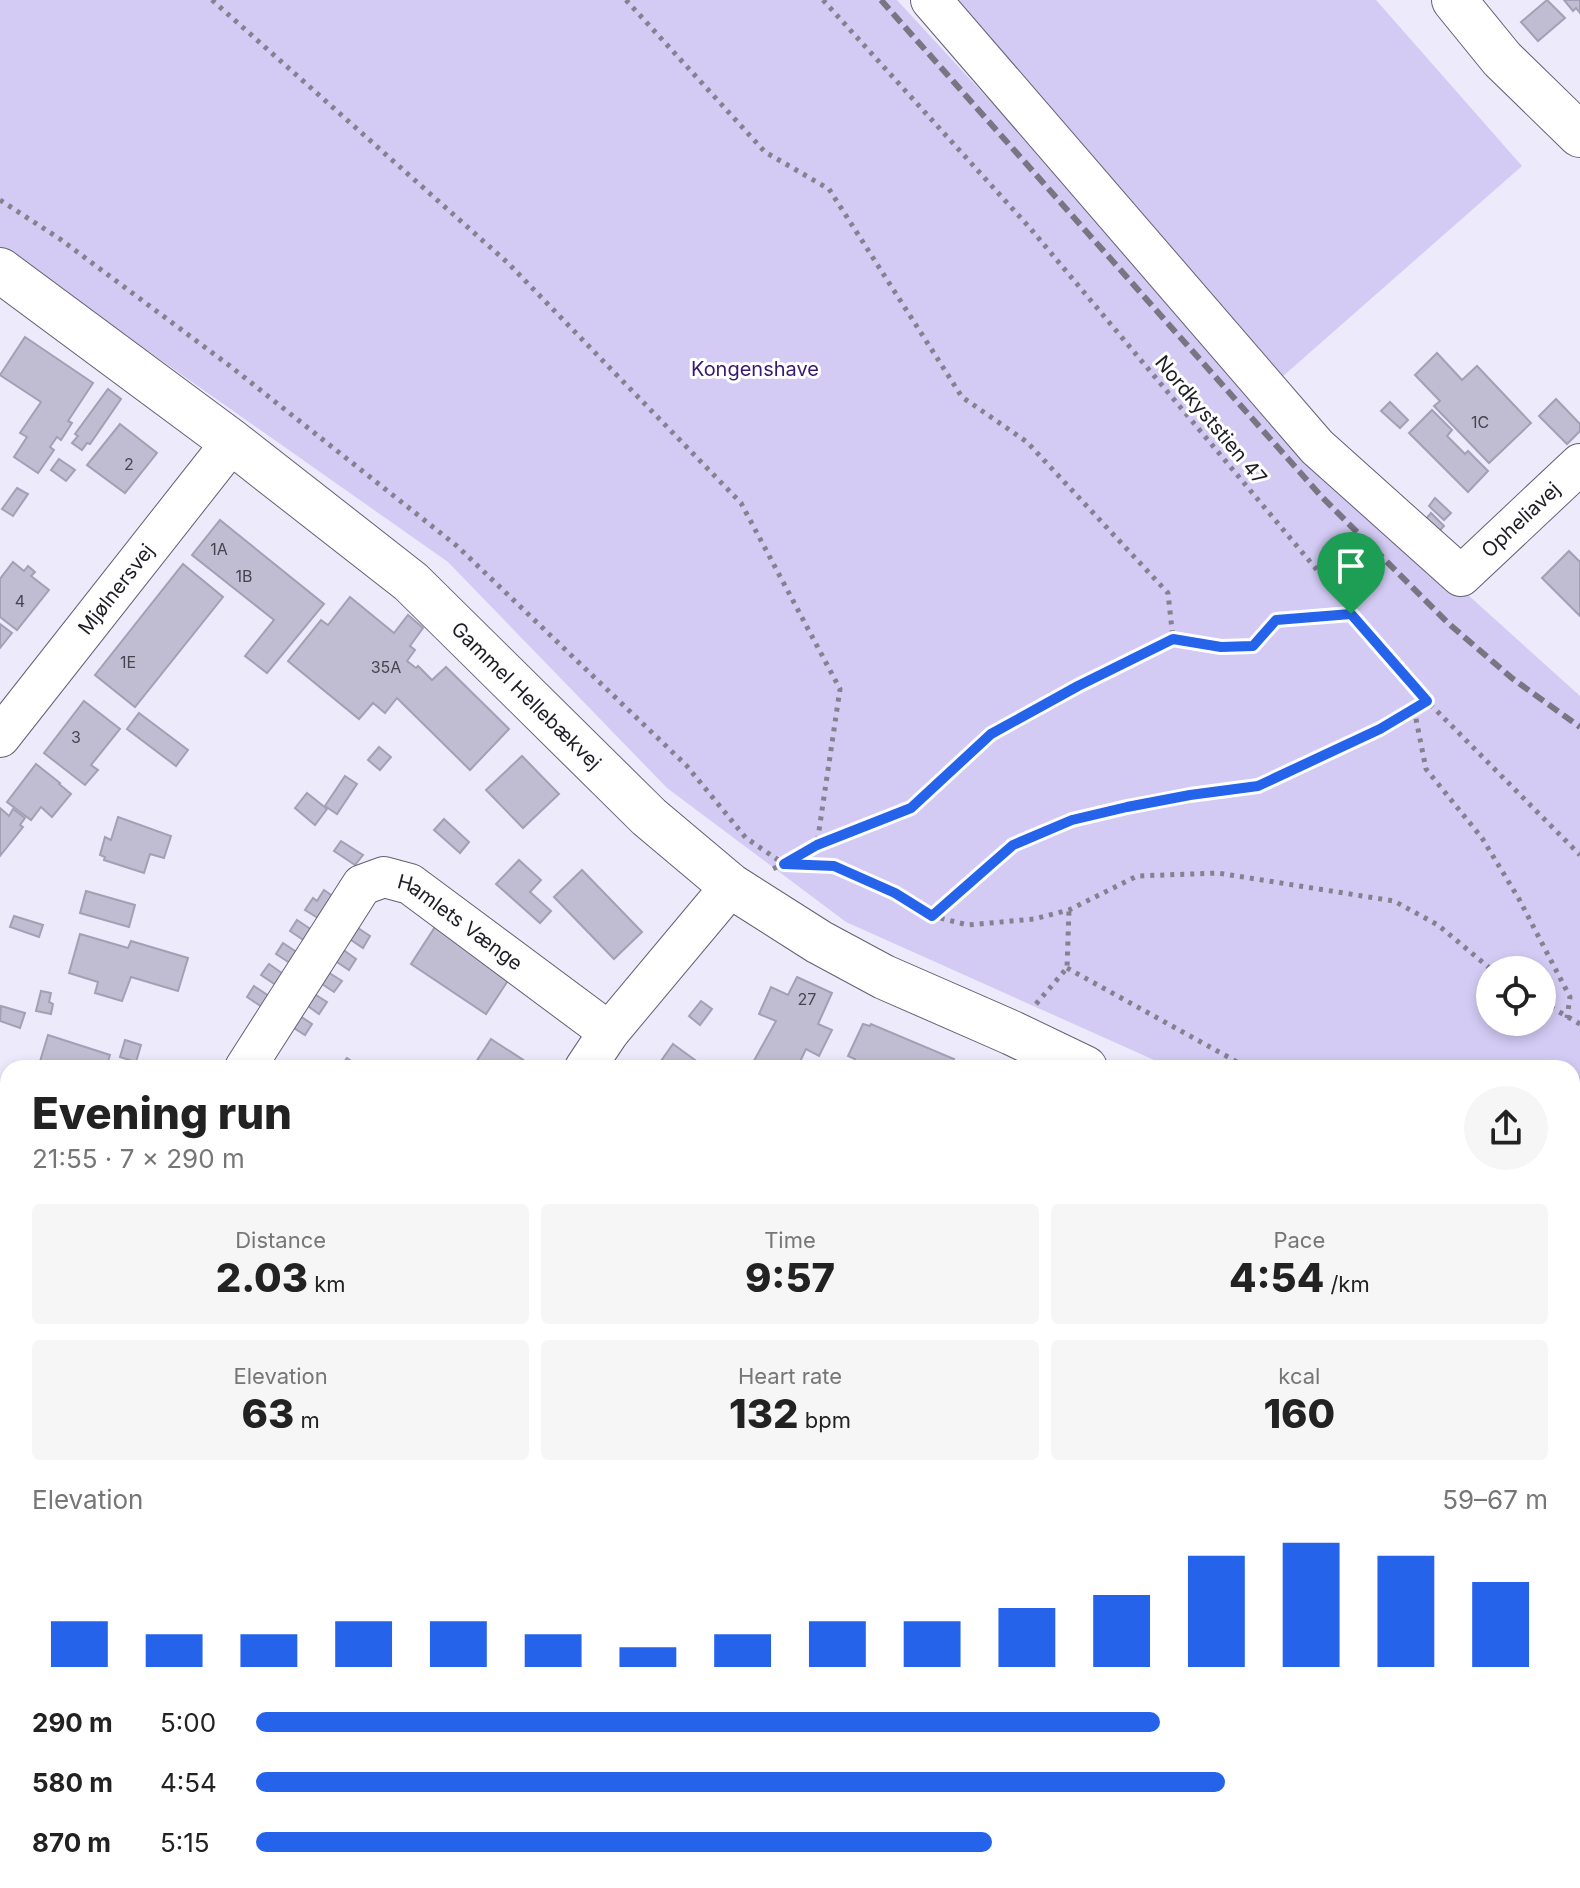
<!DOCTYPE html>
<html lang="en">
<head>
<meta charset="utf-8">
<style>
	body { margin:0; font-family:Inter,sans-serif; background:#f6f6f6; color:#222; height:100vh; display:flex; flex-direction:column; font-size:30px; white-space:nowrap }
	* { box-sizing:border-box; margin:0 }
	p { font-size:26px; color:#767676 }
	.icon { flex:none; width:44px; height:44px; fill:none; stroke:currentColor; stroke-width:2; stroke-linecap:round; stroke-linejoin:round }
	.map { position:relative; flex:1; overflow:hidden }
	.drawer { position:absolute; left:0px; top:1060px; width:1580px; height:828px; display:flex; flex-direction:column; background:#fff; border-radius:24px 24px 0 0; box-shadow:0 4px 12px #0003 }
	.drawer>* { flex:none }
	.fabs { position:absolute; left:1476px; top:956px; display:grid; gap:16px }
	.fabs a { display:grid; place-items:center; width:80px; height:80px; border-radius:50%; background:#fff; box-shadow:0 4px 12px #0003; font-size:40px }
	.pin { position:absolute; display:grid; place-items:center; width:68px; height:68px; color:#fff; margin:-82px -34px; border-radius:50% 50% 50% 0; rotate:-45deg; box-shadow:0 0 8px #0007 }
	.pin .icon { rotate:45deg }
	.round { display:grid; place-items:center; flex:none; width:84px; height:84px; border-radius:42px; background:#f6f6f6 }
	.headline { display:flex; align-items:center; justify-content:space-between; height:136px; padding:0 32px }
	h1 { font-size:44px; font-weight:800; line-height:60px }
	.stats { display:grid; grid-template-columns:repeat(3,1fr); gap:12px; height:136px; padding:8px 32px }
	.stats div { display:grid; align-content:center; border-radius:8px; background:#f6f6f6; text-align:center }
	.stats b { font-size:40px; font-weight:800 }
	.stats small { font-size:22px; font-weight:400 }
	.stats p { font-size:22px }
	.chart { height:224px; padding:16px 32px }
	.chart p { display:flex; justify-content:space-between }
	.chart svg { width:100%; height:144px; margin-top:8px; stroke:#2563eb; stroke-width:6 }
	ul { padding:0 32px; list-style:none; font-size:26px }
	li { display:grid; grid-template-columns:128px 96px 1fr; align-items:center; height:60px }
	li i { height:20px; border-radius:10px; background:#2563eb }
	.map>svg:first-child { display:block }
</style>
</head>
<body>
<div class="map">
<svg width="1580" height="1888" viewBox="0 0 1580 1888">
	<rect width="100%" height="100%" fill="#edeafc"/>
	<g fill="#d3cbf4" fill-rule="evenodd">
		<path d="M0,0H897L1334,474L1580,696V1339L1572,1332V1068H1172L846,922L667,788L448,562L0,247ZM1490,970H1542V1022H1490Z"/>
		<path d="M948,0H1376L1522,166L1282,377Z"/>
	</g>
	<g fill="#c0bdd3" stroke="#a39fb5" stroke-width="2">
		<path d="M1547,0L1565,18L1538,41L1521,22Z"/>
		<path d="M1564,0H1580V13L1576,8L1573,11Z"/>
		<path d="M25,337L93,383L68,421L72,423L61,440L57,437L50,447L54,450L38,473L14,457L27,437L20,433L41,402L0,375Z"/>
		<path d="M1437,353L1462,380L1477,366L1531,423L1489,463L1434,406L1440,401L1415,375Z"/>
		<path d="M108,389L121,399L90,444L87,443L82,450L72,443L78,436L75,434Z"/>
		<path d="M1556,399L1580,424V431L1567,444L1539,416Z"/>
		<path d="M1390,402L1408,420L1400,428L1381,411Z"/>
		<path d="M1432,410L1452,430L1447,436L1465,454L1468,451L1488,471L1468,492L1409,433Z"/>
		<path d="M120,424L157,453L125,493L87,465Z"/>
		<path d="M59,459L75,470L66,481L51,470Z"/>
		<path d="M17,488L28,494L13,516L2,509Z"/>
		<path d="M1435,498L1451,513L1444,520L1429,506Z"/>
		<path d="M1431,513L1444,526L1432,538L1420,526Z"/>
		<path d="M220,520L324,604L267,673L245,656L274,620L192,555Z"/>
		<path d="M1569,551L1580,562V616L1542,578Z"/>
		<path d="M13,562L24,571L28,566L35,572L31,576L49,590L17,630L0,617V579Z"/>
		<path d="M183,564L223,597L135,707L95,675Z"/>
		<path d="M350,597L394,633L408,615L423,628L410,646L415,650L407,661L416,668L418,666L432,680L446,667L509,729L470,770L397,698L385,713L373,703L359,719L288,661L321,620L328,625Z"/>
		<path d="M0,624L12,633L0,648Z"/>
		<path d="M84,701L120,729L91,765L98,770L85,785L44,753Z"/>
		<path d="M139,713L188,750L176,766L127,729Z"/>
		<path d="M379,747L391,757L380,770L368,760Z"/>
		<path d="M522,756L559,794L523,828L486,790Z"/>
		<path d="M36,764L60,783L59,784L71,794L52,817L41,807L31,820L7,802Z"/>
		<path d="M345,776L357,784L337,814L325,806Z"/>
		<path d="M307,793L327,809L315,825L295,808Z"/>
		<path d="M0,808L9,816L13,809L25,818L20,825L23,827L0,856Z"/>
		<path d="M118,817L171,836L164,858L150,854L144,873L104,860L105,857L100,855L105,837L111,840Z"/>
		<path d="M444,819L469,842L460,853L434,830Z"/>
		<path d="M341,841L363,855L355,865L334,851Z"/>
		<path d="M519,860L541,880L530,892L551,911L540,923L496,884Z"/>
		<path d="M582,870L642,932L614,959L554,897Z"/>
		<path d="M324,890L334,897L323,921L305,910L313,898L317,901Z"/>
		<path d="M86,891L135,905L129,927L80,913Z"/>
		<path d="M14,916L43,925L39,937L10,927Z"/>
		<path d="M297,920L315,932L308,943L290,931Z"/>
		<path d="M352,924L370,936L363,948L345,936Z"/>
		<path d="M435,927L511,976L486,1014L411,964Z"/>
		<path d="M80,934L128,948L131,941L188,958L178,991L131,977L122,1001L95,993L98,982L69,973Z"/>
		<path d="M283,943L301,955L293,965L276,954Z"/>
		<path d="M338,946L356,959L349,970L331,958Z"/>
		<path d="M269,964L286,976L279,987L261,975Z"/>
		<path d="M323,969L342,981L334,992L316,980Z"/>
		<path d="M797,977L832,993L818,1024L832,1030L819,1056L806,1049L797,1068L751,1066L776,1021L759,1014L771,987L788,995Z"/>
		<path d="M254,986L272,998L265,1009L247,997Z"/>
		<path d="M308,990L327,1002L319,1014L301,1001Z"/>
		<path d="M41,991L51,993L49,1002L53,1004L51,1014L36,1011Z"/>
		<path d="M701,1001L712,1009L700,1025L689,1016Z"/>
		<path d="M1,1006L25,1013L20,1028L0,1021Z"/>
		<path d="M294,1012L312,1024L305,1035L286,1023Z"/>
		<path d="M863,1024L870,1026L871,1024L954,1059L953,1062L967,1068H866L854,1063L855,1059L848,1056Z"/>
		<path d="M48,1035L110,1055L106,1068H38Z"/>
		<path d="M491,1039L528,1063L524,1068H472Z"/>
		<path d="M125,1040L141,1045L136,1062L120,1057Z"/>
		<path d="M673,1044L706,1068H656Z"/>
		<path d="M347,1058L361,1068H340Z"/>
		<path d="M8,1156V1195L1,1193L5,1178L2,1177Z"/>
		<path d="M0,1246L8,1249V1292L0,1289Z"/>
		<path d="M0,1377L8,1380V1395L0,1393Z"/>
		<path d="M0,1429L5,1430L0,1444L8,1447V1492L0,1489Z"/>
		<path d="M1572,1442L1580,1448V1455L1572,1466Z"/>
		<path d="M1580,1786V1807L1572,1799V1794Z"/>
		<path d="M0,1841L8,1845V1880H16L12,1888H0Z"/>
		<path d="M177,1880H225L222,1888H196Z"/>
		<path d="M753,1880H789L784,1888H749Z"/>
		<path d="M921,1880H967L963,1888H932L920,1882Z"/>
		<path d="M977,1880H1002L998,1888Z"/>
		<path d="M1043,1880L1053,1888H1037Z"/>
		<path d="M1295,1880H1303L1311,1886L1289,1888Z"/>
		<path d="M1508,1880H1559L1552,1888H1516Z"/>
	</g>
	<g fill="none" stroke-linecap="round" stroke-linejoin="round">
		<g stroke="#636073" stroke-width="42">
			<g id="minor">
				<path id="s1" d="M931,0L1317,447L1461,576L1580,464"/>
				<path id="s2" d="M0,737L232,442"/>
				<path id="s3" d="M245,1068L362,885L384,877L410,884L609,1032"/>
				<path d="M585,1068L609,1032L731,886"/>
				<path d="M0,1543L8,1545"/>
				<path d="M1381,1880L1397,1888"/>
				<path d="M91,1888L95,1880"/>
				<path d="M852,1888L855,1880"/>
			</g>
		</g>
		<g stroke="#636073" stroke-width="46">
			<g id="major">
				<path d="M1454,0L1502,59L1580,135"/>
				<path id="s4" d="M0,270L232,442L411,582L649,817L731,886L819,942L884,977L1012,1033L1085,1068"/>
				<path d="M1572,1378L1580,1385"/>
			</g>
		</g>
		<g stroke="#84828f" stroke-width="5" stroke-dasharray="4 6" stroke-linecap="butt">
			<path d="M212,0L508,263L741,503L840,689L817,844"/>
			<path d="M626,0L765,152L829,189L962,397L1027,442L1168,593L1173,639L1078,686L991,734L911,808L817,845L773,869"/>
			<path d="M823,0L1030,228L1427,701L1580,855"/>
			<path d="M0,200L60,239L230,366L457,546L686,765L746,838L784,864L834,866L895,893L932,916L968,925L1034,919L1069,910L1137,876L1218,873L1394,901L1438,925L1492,970"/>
			<path d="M1173,639L1221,647L1253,646L1276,620L1351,614"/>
			<path d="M1414,709L1426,769L1482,838L1519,899L1570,997L1567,1018"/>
			<path d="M932,916L1013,845L1072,820L1127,807L1258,786L1380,729L1427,701"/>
			<path d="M1067,968L1248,1068"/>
			<path d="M1542,1002L1580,1024"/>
			<path d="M1036,1004L1067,968L1069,910"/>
			<path d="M1572,1284L1580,1289"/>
		</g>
		<use href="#minor" stroke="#fff" stroke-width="40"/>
		<use href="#major" stroke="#fff" stroke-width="44"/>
		<path stroke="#787682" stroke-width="6" stroke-dasharray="12 6" stroke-linecap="butt" d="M881,0L1321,496L1448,623L1513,679L1580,727"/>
	</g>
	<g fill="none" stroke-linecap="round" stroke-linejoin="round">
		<g stroke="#fff" stroke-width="16">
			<path id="route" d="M1351,614L1427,701L1380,729L1258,786L1190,795L1127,807L1072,820L1013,845L932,916L895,893L834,866L784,864L817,845L911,808L991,734L1078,686L1173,639L1221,647L1253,646L1276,620Z"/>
		</g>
		<use href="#route" stroke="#2563eb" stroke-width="10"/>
	</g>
	<g text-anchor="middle" stroke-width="6" stroke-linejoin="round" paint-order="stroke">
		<g font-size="16" fill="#464450">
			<text x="1480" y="428">1C</text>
			<text x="129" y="470">2</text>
			<text x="219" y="555">1A</text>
			<text x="244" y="582">1B</text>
			<text x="20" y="607">4</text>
			<text x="128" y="668">1E</text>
			<text x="386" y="673">35A</text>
			<text x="76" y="743">3</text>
			<text x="807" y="1005">27</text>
		</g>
		<g font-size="20" fill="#391872" stroke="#fff">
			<text x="755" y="376">Kongenshave</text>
		</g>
		<g font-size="20" fill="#1e1c24" stroke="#fff">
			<text transform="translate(1211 420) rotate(50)" y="7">Nordkyststien 47</text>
			<text dy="7" stroke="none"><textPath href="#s1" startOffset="866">Opheliavej</textPath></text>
			<text dy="7" stroke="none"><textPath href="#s2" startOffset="188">Mjølnersvej</textPath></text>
			<text dy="7" stroke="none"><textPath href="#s4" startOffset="678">Gammel Hellebækvej</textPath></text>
			<text dy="7" stroke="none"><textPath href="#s3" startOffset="330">Hamlets Vænge</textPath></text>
		</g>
	</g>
</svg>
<div class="fabs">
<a><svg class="icon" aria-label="locate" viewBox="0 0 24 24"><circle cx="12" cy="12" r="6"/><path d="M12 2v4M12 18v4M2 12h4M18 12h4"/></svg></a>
</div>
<div class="pin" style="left:1351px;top:614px;background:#1e9e55"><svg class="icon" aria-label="arrive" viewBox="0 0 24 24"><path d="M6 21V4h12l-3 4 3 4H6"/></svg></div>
<section class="drawer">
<div class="headline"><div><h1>Evening run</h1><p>21:55 · 7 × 290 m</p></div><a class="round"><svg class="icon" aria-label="share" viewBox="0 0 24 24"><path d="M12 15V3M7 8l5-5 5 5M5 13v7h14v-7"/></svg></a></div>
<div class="stats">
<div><p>Distance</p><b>2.03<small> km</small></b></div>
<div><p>Time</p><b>9:57</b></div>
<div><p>Pace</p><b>4:54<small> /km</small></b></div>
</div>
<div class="stats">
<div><p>Elevation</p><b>63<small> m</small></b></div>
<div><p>Heart rate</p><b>132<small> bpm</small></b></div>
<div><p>kcal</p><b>160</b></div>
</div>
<div class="chart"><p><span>Elevation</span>59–67 m</p>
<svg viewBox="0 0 160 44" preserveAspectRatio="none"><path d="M5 44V30M15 44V34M25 44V34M35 44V30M45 44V30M55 44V34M65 44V38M75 44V34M85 44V30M95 44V30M105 44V26M115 44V22M125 44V10M135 44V6M145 44V10M155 44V18"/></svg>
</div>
<ul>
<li><b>290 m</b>5:00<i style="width:70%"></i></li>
<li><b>580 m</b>4:54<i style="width:75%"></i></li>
<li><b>870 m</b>5:15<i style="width:57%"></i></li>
</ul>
</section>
</div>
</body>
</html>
